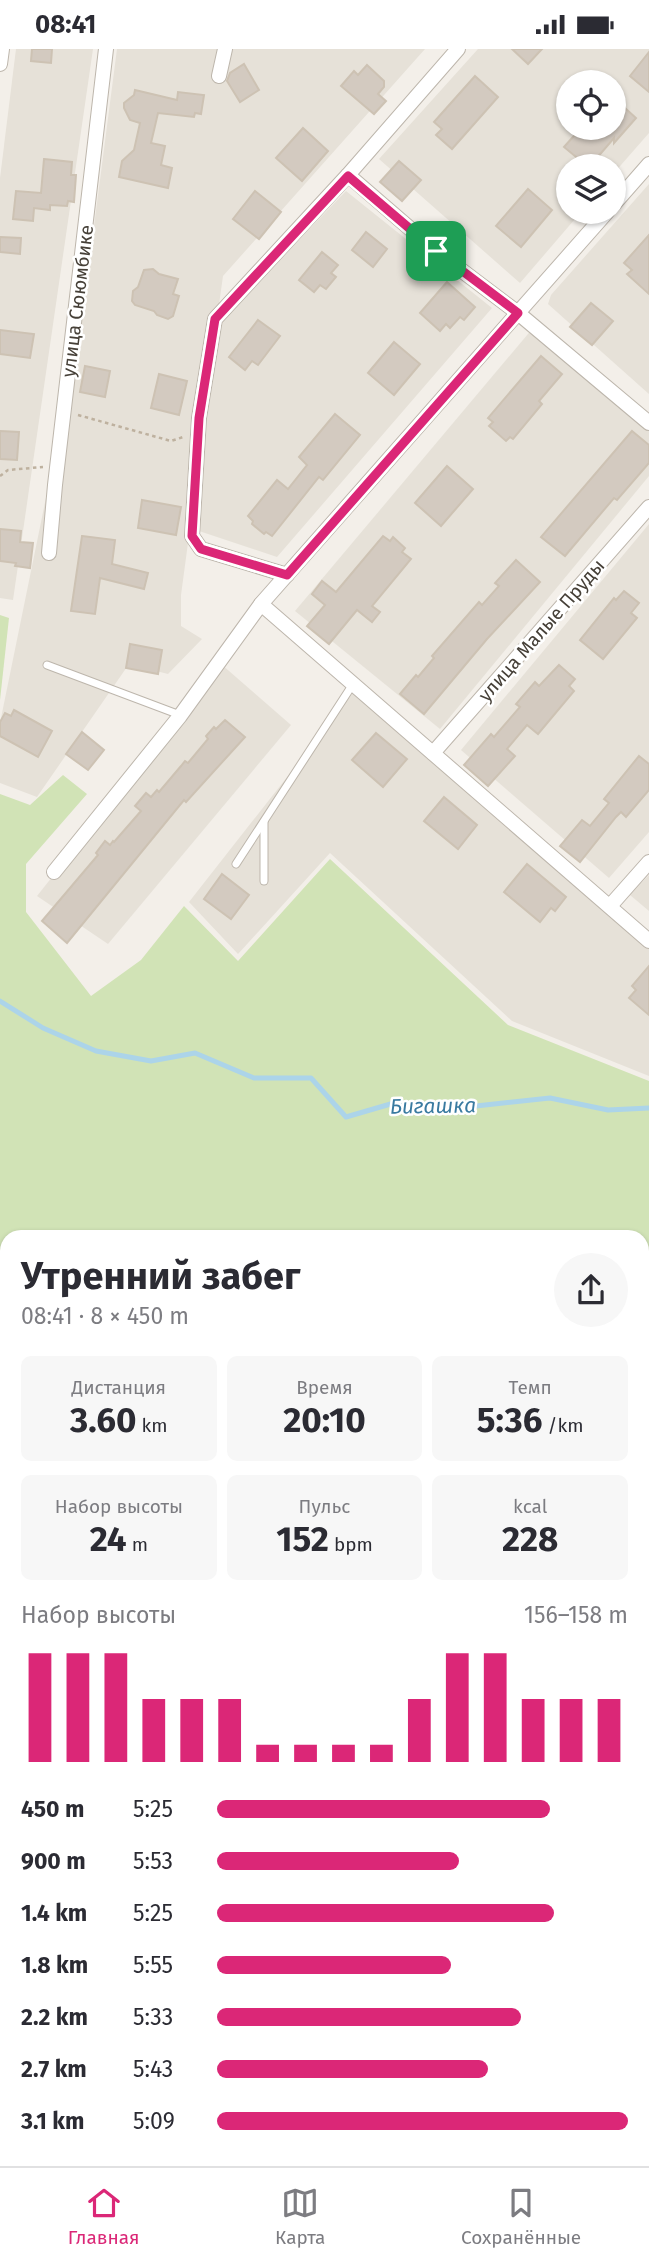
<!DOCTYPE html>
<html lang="ru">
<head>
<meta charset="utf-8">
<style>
	body { margin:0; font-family:"Fira Sans",sans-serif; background:#f7f7f7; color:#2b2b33; height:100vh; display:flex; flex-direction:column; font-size:26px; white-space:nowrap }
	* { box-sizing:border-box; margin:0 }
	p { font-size:23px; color:#7c7c81 }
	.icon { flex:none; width:38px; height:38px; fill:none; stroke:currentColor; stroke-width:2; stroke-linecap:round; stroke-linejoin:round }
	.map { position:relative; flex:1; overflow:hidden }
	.drawer { position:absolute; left:0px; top:1181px; width:649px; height:936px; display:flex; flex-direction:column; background:#fff; border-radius:21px 21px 0 0; box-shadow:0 2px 5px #0004 }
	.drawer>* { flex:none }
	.tools { position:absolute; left:556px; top:21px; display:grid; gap:14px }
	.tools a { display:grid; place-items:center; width:70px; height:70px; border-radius:50%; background:#fff; box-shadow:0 2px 5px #0004; font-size:35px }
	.pin { position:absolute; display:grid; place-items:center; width:60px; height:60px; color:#fff; margin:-30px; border-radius:14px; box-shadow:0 4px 10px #0006 }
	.round { display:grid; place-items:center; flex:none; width:74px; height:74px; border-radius:37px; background:#f7f7f7 }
	.overview { display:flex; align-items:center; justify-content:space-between; height:119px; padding:0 21px }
	h1 { font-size:38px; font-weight:700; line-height:52px }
	.metrics { display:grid; grid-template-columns:repeat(3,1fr); gap:10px; height:119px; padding:7px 21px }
	.metrics div { display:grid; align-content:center; border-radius:10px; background:#f7f7f7; text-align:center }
	.metrics b { font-size:35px; font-weight:700 }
	.metrics small { font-size:19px; font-weight:400 }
	.metrics p { font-size:19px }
	.chart { height:196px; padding:14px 21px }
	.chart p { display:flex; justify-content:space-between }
	.chart svg { width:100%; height:126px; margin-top:7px; stroke:#db2777; stroke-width:6 }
	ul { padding:0 21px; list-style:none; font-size:23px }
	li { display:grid; grid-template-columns:112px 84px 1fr; align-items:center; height:52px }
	li i { height:18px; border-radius:9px; background:#db2777 }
	.status { display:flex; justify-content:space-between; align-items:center; height:49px; padding:0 35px; background:#fff; direction:ltr }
	.status svg { height:19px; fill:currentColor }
	.tabs { display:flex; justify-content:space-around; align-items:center; height:98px; border-top:2px solid #e1e1e2; background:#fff; font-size:19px; color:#7c7c81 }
	.tabs a { display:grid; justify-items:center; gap:4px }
	.tabs .current { color:#db2777 }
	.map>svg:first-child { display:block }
</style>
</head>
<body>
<div class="status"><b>08:41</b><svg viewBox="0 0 49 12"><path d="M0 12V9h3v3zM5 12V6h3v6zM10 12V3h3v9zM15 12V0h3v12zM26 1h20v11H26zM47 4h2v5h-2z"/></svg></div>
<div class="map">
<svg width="649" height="2117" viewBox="0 0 649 2117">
	<rect width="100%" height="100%" fill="#f3efe9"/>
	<g fill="#e6e1d8" fill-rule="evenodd">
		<path d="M16,0H93L13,551L0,549V129Z"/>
		<path d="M117,0H425L223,227L216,277L346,142L492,259L277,508L190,479L181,546V577L202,590L168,625L129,615L37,748L0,734V674L81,277Z"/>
		<path d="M478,0H649V84L614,124V117H569V163H581L520,234L379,110ZM569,33H614V79H569Z"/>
		<path d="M649,135V345L548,255L551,246Z"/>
		<path d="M533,279L649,375V427L440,680L295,562Z"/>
		<path d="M649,475V783L609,829L461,701Z"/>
		<path d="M221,615L291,676L108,895L37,847Z"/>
		<path d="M353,644L649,896V1027L512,972L330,804L238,905L189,853Z"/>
		<path d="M649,826V862L630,846Z"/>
	</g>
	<g fill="#d1e3b6">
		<path d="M0,566L9,569L0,651Z"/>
		<path d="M63,726L87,745L26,815V863L91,947L141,911L184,857L238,912L330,810L508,976L649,1032V1826L642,1820V1188H7V1795L0,1792V745L30,756Z"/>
		<path d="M0,1838L7,1841V2110L112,2111V2117H0Z"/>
	</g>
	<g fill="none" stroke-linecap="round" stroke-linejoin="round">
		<path stroke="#acd4e9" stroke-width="5" d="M0,952L43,979L96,1002L151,1012L195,1004L254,1029H311L346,1068L394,1054L476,1057L550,1049L608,1061L649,1059"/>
	</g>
	<g fill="#d3cac0" stroke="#cdc2b3" stroke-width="2">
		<path d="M32,0H52L51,14L31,12Z"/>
		<path d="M512,0H542L528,15Z"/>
		<path d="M649,3V43L630,27Z"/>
		<path d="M244,15L259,41L240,53L227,32L230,24Z"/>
		<path d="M367,16L384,32V38L378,45L386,52L374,65L341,37L354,22L358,26Z"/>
		<path d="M475,27L498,48L452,100L436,86L442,80L434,73Z"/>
		<path d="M135,41L177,51L178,43L204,46L201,65L195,64L194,68L158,64L151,94L165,97L161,116L172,119L168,139L119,128L122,112L134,101L140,74L130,71L124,59V54L134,46Z"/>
		<path d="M614,49L636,69L614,94V89L590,117H587L564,98L581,79H614Z"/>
		<path d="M303,79L328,102L302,132L276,109Z"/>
		<path d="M44,110L72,113L71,126H76L74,153L68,152L67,157L50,156V161L34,159L33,172L13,170L16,142L41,144Z"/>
		<path d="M399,112L421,131L402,152L380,133Z"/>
		<path d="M528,140L552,161L521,198L496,177Z"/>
		<path d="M255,142L281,163L259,190L233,170Z"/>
		<path d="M366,183L387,200L373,218L352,201Z"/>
		<path d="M649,186V245L627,225L632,221L624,214Z"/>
		<path d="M0,188L21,189L20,205L0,203Z"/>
		<path d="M322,203L338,216L331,224L336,228L326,240L320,236L314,243L299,231Z"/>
		<path d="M153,220L159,225L178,230L173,245L179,247L173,267L168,270L157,266L154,262L135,256L132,252L133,242L138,238L144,221Z"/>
		<path d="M447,233L475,258L464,271L460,268L450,279L446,275L440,282L420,264Z"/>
		<path d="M591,254L613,272L592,296L570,278Z"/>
		<path d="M258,271L280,287L258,316L252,312L245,321L229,308Z"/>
		<path d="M0,281L34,285L30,309L0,305Z"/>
		<path d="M394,293L420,315L394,346L368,324Z"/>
		<path d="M541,307L562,325L539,352L542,355L513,390L510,388L506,392L489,377L493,373L488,369Z"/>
		<path d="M85,317L110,322L105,348L80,343Z"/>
		<path d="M159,325L187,332L179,366L151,359Z"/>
		<path d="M335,365L360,386L323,431L319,428L272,487L266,483L264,485L252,475L253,472L248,467L277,431L288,440L307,416L299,408Z"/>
		<path d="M0,382L19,383L17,411L0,410Z"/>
		<path d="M632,382L649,396V414L617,451L614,449L565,507L541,488Z"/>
		<path d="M447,417L473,440L441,477L415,454Z"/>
		<path d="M142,451L181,458L176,486L138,479Z"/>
		<path d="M0,480L21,482L20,493L33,494L30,519L15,517L16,514L0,512Z"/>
		<path d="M82,487L115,491L112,515L148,524L144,540L100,529L95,565L71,562Z"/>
		<path d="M383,487L390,492L393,488L405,499L402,503L411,510L372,557L380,563L372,573L357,561L329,595L307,577L325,556L312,545L322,532L336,543Z"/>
		<path d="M516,511L540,533L487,590L424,665L400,645L416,626L418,628L434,609L432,607L479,553L482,556L499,537L495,534Z"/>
		<path d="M624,542L639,554L631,564L637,569L603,610L580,591L614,549L616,551Z"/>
		<path d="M130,595L162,601L158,625L126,619Z"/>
		<path d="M559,616L575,630L569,637L574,642L538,685L527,676L507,700L515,707L488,737L464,716L491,685L494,688L520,658L516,655L535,633L539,637Z"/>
		<path d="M14,661L52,682L38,708L0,687V673L5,664L11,667Z"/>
		<path d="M225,671L245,688L186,753L184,751L67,894L42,872L98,806L96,804L105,792L110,796L113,792L114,793L141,762L135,757L146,744L151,748L157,741L159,743L181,717L185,712L188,714L208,690L206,687L214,678L216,680Z"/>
		<path d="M82,683L104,701L88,721L66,705Z"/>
		<path d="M376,684L407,710L383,738L352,711Z"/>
		<path d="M639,707L649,715V741L626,768L621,763L616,768L580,813L560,797L582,771L590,777L609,754L604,750Z"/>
		<path d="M444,748L477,776L458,800L424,772Z"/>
		<path d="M527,815L566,848L555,862L551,859L540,873L504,843Z"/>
		<path d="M222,825L249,846L231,870L204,850Z"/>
		<path d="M649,917V966L629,949L636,941L632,937Z"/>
	</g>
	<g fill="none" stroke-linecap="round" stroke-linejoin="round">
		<g stroke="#bdb6ac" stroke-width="9">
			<g id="lane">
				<path d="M47,616L180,666"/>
				<path d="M236,815L353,635"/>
				<path d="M264,832V773"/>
				<path d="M0,1820L7,1822"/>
				<path d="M642,1846L649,1851"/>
				<path d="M123,2117L124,2110"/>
			</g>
		</g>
		<g stroke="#bdb6ac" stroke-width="16">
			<g id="street">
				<path d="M0,15L2,0"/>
				<path d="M219,27L225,0"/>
				<path d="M348,126L436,202L518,264L649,374"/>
				<path d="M614,155L649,115"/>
				<path d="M49,504L55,436L106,0"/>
				<path d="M287,526L201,500L192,487L199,369L215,270L348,126L458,0"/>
				<path d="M261,555L649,892"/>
				<path d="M433,704L649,458"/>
				<path d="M54,823L180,667L261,555L607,163"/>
				<path d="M610,857L649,813"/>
			</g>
		</g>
		<g stroke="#beb19f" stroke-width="2.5" stroke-dasharray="3.5 3.5" stroke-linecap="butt">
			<path d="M78,366L171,392L183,388"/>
			<path d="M0,427L8,421L43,418"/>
		</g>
		<use href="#lane" stroke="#fff" stroke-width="7"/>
		<use href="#street" stroke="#fff" stroke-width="14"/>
	</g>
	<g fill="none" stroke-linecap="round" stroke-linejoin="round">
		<g stroke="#fff" stroke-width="14">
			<path id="route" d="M348,127L436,202L518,264L287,526L201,500L192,487L199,369L215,270Z"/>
		</g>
		<use href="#route" stroke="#db2777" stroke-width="9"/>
	</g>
	<g text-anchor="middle" stroke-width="5" stroke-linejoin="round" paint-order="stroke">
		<g font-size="19" fill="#464038" stroke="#fff">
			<text transform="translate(77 252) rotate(-83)" y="7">улица Сююмбике</text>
			<text transform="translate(541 581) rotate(-49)" y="7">улица Малые Пруды</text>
		</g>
		<g font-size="21" font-style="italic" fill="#397aa0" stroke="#fff">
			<text transform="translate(433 1057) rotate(-1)" y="7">Бигашка</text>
		</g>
	</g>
</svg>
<div class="tools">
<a><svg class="icon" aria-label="locate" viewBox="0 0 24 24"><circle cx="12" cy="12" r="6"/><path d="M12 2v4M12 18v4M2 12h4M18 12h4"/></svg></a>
<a><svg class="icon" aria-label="layers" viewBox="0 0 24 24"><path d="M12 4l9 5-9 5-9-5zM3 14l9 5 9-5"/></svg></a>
</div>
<div class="pin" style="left:436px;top:202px;background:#1e9e55"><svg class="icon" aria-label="arrive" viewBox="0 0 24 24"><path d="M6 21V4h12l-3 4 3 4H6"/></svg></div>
<section class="drawer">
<div class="overview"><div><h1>Утренний забег</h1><p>08:41 · 8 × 450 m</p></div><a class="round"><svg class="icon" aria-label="share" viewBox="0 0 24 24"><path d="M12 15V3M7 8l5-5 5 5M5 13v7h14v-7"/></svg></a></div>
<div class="metrics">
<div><p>Дистанция</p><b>3.60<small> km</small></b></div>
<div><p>Время</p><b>20:10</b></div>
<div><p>Темп</p><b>5:36<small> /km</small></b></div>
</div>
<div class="metrics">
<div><p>Набор высоты</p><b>24<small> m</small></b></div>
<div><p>Пульс</p><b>152<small> bpm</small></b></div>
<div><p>kcal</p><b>228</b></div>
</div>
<div class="chart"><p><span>Набор высоты</span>156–158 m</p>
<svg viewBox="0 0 160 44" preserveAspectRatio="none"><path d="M5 44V6M15 44V6M25 44V6M35 44V22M45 44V22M55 44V22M65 44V38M75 44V38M85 44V38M95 44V38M105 44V22M115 44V6M125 44V6M135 44V22M145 44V22M155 44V22"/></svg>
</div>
<ul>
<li><b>450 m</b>5:25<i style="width:81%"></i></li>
<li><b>900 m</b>5:53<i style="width:59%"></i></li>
<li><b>1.4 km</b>5:25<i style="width:82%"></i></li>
<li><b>1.8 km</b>5:55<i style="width:57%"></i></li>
<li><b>2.2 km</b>5:33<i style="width:74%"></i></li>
<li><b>2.7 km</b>5:43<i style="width:66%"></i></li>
<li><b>3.1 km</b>5:09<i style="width:100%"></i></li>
</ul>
</section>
</div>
<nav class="tabs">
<a class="current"><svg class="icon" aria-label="home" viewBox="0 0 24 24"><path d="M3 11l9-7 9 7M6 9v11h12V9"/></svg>Главная</a>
<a><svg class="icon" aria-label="map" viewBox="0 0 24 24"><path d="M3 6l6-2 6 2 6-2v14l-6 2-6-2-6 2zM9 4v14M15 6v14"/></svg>Карта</a>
<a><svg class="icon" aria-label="saved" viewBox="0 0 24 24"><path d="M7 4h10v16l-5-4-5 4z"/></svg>Сохранённые</a>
</nav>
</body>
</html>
